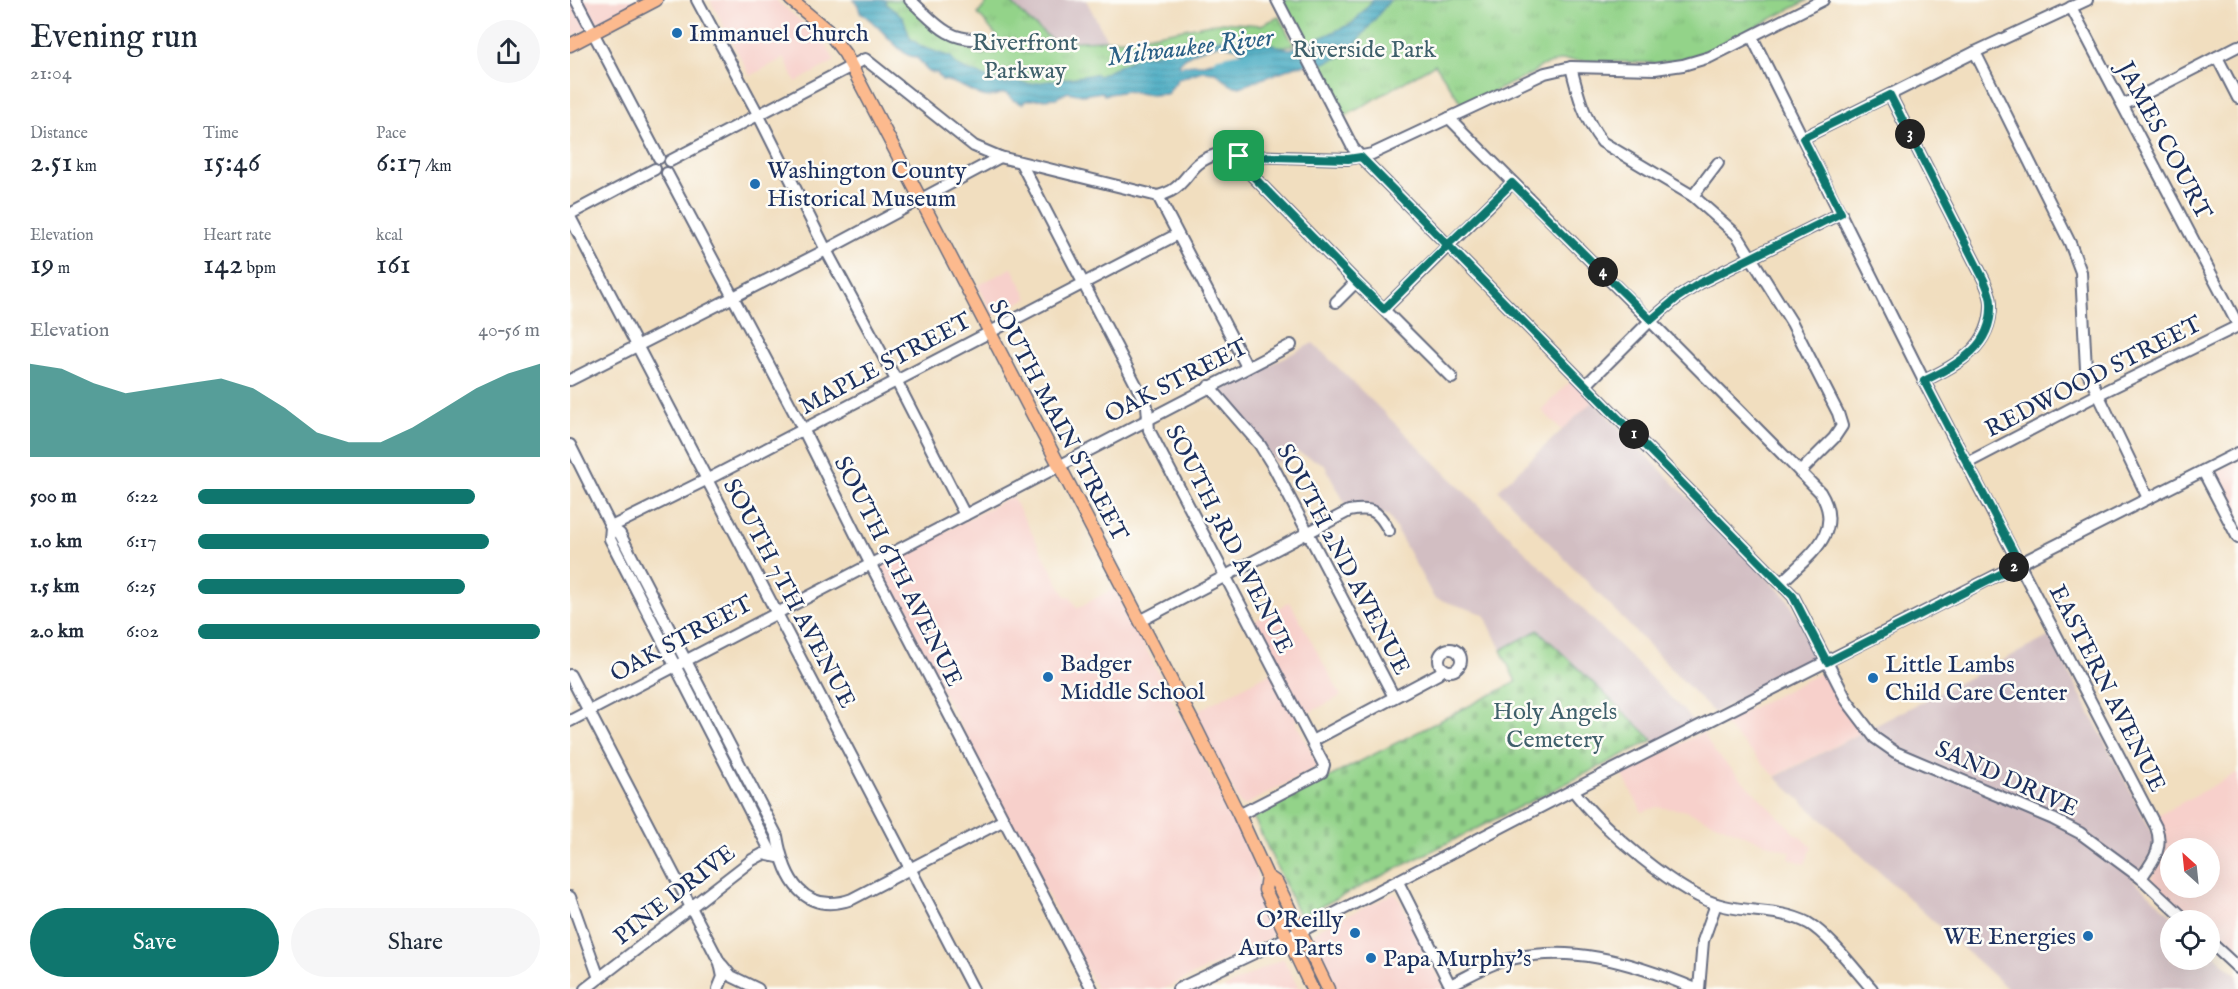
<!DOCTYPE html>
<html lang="en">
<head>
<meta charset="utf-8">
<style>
	body { margin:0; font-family:"IM FELL English",serif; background:#f6f6f7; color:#1f2937; height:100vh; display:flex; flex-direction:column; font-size:22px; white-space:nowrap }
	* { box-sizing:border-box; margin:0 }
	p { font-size:20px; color:#747a83 }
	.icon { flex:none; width:33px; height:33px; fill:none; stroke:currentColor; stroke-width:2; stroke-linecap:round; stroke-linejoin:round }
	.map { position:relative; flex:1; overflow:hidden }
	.panel { display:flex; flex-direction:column; background:#fff; width:570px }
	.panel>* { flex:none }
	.needle { width:39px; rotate:333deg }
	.buttons { position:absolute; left:1590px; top:838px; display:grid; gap:12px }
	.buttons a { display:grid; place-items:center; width:60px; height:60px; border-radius:50%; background:#fff; box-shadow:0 6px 24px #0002; font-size:30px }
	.pin { position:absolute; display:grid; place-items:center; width:51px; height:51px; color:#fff; margin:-26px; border-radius:12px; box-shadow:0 3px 9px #0006 }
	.km { position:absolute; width:30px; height:30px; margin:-15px; border-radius:50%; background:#222; color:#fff; font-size:16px; line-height:30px; text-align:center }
	.round { display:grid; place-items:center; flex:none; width:63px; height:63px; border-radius:32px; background:#f6f6f7 }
	.overview { display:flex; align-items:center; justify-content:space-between; height:102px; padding:0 30px }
	h1 { font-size:33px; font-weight:600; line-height:45px }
	.stats { display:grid; grid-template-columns:repeat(3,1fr); gap:9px; height:102px; padding:6px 30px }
	.stats div { display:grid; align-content:center }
	.stats b { font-size:30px; font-weight:600 }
	.stats small { font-size:16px; font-weight:400 }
	.stats p { font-size:16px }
	.chart { height:168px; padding:12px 30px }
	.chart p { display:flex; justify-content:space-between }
	.chart svg { width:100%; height:108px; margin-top:6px; fill:#0f766e; opacity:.7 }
	.action { display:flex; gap:12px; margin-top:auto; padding:12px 30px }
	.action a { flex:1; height:69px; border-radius:36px; background:#0f766e; color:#fff; font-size:24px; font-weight:600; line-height:69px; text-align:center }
	.action a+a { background:#f6f6f7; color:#1f2937 }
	ul { padding:0 30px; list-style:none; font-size:20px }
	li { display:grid; grid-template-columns:96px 72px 1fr; align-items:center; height:45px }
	li i { height:15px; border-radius:8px; background:#0f766e }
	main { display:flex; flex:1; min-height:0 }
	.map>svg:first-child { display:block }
</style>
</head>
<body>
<main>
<section class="panel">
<div class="overview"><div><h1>Evening run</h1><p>21:04</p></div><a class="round"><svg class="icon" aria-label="share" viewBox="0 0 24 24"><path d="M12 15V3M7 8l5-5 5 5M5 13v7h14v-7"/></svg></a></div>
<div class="stats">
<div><p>Distance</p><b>2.51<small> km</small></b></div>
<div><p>Time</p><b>15:46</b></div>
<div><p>Pace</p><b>6:17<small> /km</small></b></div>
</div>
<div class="stats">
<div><p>Elevation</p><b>19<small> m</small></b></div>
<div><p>Heart rate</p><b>142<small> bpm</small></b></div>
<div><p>kcal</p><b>161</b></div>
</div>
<div class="chart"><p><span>Elevation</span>40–56 m</p>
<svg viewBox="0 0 160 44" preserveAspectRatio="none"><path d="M0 44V6L10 8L20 14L30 18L40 16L50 14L60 12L70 16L80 24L90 34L100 38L110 38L120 32L130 24L140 16L150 10L160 6V44z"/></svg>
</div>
<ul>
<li><b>500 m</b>6:22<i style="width:81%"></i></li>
<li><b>1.0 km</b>6:17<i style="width:85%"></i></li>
<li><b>1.5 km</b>6:25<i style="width:78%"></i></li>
<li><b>2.0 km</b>6:02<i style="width:100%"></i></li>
</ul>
<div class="action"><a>Save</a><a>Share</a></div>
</section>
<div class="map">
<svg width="1668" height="989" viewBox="0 0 1668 989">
	<defs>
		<pattern id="cemetery-stones" width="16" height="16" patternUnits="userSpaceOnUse" patternTransform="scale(1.5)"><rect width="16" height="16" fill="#93d389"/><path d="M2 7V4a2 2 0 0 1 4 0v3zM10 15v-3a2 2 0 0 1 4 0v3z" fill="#7eb579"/></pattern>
		<pattern id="park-tufts" width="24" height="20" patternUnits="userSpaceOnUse" patternTransform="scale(1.5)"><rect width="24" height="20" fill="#93d389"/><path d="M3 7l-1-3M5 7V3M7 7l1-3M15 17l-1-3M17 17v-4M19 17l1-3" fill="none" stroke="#7eb579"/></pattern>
		<pattern id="water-rules" width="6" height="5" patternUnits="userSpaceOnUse" patternTransform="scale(1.5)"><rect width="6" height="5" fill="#42a9c1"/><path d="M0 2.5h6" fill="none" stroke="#368aa0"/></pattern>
	</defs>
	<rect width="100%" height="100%" fill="#fdfcf7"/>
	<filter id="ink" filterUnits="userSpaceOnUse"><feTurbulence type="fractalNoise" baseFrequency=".0167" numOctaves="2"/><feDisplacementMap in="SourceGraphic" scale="12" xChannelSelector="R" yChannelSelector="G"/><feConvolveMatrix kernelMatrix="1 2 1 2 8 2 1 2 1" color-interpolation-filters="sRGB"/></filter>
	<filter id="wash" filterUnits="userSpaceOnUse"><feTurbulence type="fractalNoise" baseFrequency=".008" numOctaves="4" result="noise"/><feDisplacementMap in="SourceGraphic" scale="24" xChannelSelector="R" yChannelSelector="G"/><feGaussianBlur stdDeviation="1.35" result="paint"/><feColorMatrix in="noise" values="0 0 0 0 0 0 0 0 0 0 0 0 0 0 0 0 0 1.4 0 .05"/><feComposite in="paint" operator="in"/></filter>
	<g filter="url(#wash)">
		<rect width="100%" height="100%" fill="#f1debf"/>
		<g fill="#f7d0cb" fill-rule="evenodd">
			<path d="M0,0H70L0,38Z"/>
			<path d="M140,0H206L252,39L265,61L226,82L214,58L180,76Z"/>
			<path d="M442,268L458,298L423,316L408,285Z"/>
			<path d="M1002,380L1023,401L992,430L971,410Z"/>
			<path d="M1668,461V523L1644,477L1646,472Z"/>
			<path d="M442,496L496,597L500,596L507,608L545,588L680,851L690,885L706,925L703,934L697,940L594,989H526L310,570L311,565Z"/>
			<path d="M720,602L771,696L725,720L747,763V767L674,806L670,804L623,713L708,669L684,621Z"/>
			<path d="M1248,674H1253L1257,677L1279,718L1294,731L1205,776L1153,723Z"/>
			<path d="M1133,732L1144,751L1170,778L1225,833L1242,846L1235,864L1219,858L1221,852L1189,841L1113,810L1087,807L1072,812L1052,774Z"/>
			<path d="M1668,772V959L1640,934V921H1626L1586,885L1581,878L1592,860L1595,840L1594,830L1587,816ZM1600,849H1640V888H1600Z"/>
			<path d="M825,893L829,898L875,989H763L742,942L743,934L748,929Z"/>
			<path d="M713,958L729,989H652Z"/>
		</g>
		<g fill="#d2bec2">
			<path d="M439,0H516L537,40L485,42L457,19Z"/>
			<path d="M743,343L968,564L1125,722L1086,742L968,630L931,650L914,614L864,598L819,516L794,507L780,513L754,464L727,452L706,463L650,390Z"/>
			<path d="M1023,401L1218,599L1246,653L1247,657L1246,660L1144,713L928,490Z"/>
			<path d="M1480,636L1584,836L1585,843L1578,860L1563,879L1608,921H1600V960H1640V950L1668,976V989H1438L1205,777Z"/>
		</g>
		<path fill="url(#cemetery-stones)" stroke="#578174" stroke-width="1.5" d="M968,630L1083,740L730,917L683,816L946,682L931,650Z"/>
		<g fill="url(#park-tufts)" stroke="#578174" stroke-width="1.5">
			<path d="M314,0H335C360,21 382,45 413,55L423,50L428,43L426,35L408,14L419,0H439L457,19L485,42L560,39L652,22L691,25L709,17L724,45L695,48L636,43L534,75L456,86L433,85L402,74L356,51L340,40L317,7Z"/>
			<path d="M713,0H1238L1140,50L1117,58L1087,63L992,60L972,66L961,74L893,106L865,64L774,117Z"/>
		</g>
		<path fill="url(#water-rules)" stroke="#2e6c90" stroke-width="1.5" fill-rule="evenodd" d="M284,0H315L317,5L333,17L340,38L352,47L381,57L386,65L394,69L435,84L445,82L460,84L526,74L529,76L572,55H582L614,44L632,42L637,40L656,39L672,44H700L720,49L746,40L783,23L803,0H820L780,51L770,57L754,63L726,66L670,87L661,85L645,72L632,71L608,79L597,94L581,95L556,91L534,95L532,92L512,95L498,92L486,98L457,100L452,104L443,100L436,93C428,93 422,99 413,96C398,91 389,82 372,80L367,73L358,72C354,66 351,60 345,57C342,56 338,56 336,54C319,41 308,24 290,12L288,5ZM650,44L667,48L687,61C677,65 670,59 660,57C649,56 644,62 634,64C626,65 616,63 611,67L609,64C619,51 636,49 650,44Z"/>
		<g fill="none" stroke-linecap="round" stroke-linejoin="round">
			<path stroke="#42a9c1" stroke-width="12" d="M649,63L679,57H697"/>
		</g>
	</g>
	<g filter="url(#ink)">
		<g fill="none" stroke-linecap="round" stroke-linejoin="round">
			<g stroke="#666c80" stroke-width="14">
				<g id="minor">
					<path d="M6,0L89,158"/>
					<path d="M127,0L189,116L256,250L326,380L395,515"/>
					<path d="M340,0C364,21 376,41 410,39"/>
					<path d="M707,0L783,148L791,157L1223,596L1277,701L1305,738L1325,752L1483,819L1510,833L1571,878L1617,921"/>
					<path d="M1501,7L1668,325"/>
					<path d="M1182,37L1354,381L1586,827C1594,848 1583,861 1571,878"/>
					<path d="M1405,52L1500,243L1511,272L1516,369L1578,498"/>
					<path d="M1647,57L1668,98"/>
					<path d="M1001,67C1008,95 1014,119 1032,142L1123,196L1167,235L1222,323L1268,413L1272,426L1264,438L1230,472"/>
					<path d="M1320,95L1414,280C1417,287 1421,296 1421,303C1422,347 1388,364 1354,381"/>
					<path d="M1553,105L1668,46"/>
					<path d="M879,118L1250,492C1276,534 1237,556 1211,583"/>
					<path d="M1233,138L1405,52L1517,0"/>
					<path d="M669,156L675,168L786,282L882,378"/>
					<path d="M100,161L295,59L404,146L430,157L588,196C592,195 597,193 601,191C620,180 619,163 645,155L778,159L802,154L975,73L1001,67L1085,69L1113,65L1140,57L1253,0"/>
					<path d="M451,163L577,406L579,430L754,765L752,772L669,815"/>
					<path d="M97,173L233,429L300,563L522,989"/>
					<path d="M588,196L677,367"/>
					<path d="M1123,196L1148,163"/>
					<path d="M0,214L85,169"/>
					<path d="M0,217L403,989"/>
					<path d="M766,302L786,282"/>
					<path d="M814,309L942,183"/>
					<path d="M0,380L256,250L430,157"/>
					<path d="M1016,385L1081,320L1107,298L1130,283L1271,213"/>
					<path d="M639,386L690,445L703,466L824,697"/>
					<path d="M0,445L41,527L50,534L207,836C214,878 233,916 282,899L434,820"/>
					<path d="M1397,463L1527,395L1668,326"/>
					<path d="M1633,471L1668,538"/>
					<path d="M41,527L146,475L606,235"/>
					<path d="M41,527L40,539L203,856"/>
					<path d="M570,621L779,511C802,507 808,510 819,531"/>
					<circle cx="880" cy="660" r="11"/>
					<path d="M0,675L150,963L153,977L148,989"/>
					<path d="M0,721L721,345"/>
					<path d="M742,741L868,674L874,669"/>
					<path d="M1003,790C1030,827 1109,896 1154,906C1183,913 1211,909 1238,923C1259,935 1285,970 1302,989"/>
					<path d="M828,882L882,989"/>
					<path d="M0,897L29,978"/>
					<path d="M1640,942L1668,968"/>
					<path d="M152,965L161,976L188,989"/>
					<path d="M880,985C895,978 910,969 926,963C995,941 1062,962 1126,989"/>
					<path d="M15,989L182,860L193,854L208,857"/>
					<path d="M608,989L731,931L1003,790L1668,453"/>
					<path d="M1129,989L1133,941L1146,904"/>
				</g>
			</g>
			<g stroke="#666c80" stroke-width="15">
				<g id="major">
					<path d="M221,0L257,30L275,54L627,730L669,815L697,876L707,883L758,989"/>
					<path d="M0,45L86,0"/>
					<path d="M697,876L695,890L742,989"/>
				</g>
			</g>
			<use href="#minor" stroke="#fff" stroke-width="10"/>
			<use href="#major" stroke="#fcba8e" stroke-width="12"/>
		</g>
	</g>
	<g fill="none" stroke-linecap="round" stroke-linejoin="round" filter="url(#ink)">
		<g stroke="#fff" stroke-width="12">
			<path id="route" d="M669,156L778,159L791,157L1223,596L1257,662L1450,564L1354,381C1388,364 1423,347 1421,303C1421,296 1417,287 1414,280L1320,95L1233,138L1271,213L1130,283L1107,298L1081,320L942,183L884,239C879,243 875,248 871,252L814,309L786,282L675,168L669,156"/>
		</g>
		<use href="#route" stroke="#0f766e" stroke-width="8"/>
	</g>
	<g fill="#1f6fb2" stroke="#fdfcf7" stroke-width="2">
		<circle cx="107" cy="33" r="6"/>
		<circle cx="185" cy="184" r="6"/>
		<circle cx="478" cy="677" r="6"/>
		<circle cx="1303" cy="678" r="6"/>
		<circle cx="785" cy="933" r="6"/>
		<circle cx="1518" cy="936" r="6"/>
		<circle cx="801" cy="958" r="6"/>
	</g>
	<g text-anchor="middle" stroke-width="5" stroke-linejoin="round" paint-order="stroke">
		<g font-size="24" fill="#1b2f5e" stroke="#fdfcf7" text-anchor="start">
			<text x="119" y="41">Immanuel Church</text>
			<text x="197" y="178">Washington County<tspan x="197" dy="28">Historical Museum</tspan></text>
			<text x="490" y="671">Badger<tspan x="490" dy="28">Middle School</tspan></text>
			<text x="1315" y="672">Little Lambs<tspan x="1315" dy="28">Child Care Center</tspan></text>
			<text x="773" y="927" text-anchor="end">O'Reilly<tspan x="773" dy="28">Auto Parts</tspan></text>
			<text x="1506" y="944" text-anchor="end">WE Energies</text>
			<text x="813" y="966">Papa Murphy's</text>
		</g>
		<g font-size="24" fill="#3f606b" stroke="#fdfcf7">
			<text x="455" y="50">Riverfront<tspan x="455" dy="28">Parkway</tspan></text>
			<text x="794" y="57">Riverside Park</text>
			<text x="985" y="719">Holy Angels<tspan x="985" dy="28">Cemetery</tspan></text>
		</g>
		<g font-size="24" fill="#1b2f5e" stroke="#fdfcf7">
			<text transform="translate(1595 140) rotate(62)" y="8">JAMES COURT</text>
			<text transform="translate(315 363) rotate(-28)" y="8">MAPLE STREET</text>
			<text transform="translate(1523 376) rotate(-27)" y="8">REDWOOD STREET</text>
			<text transform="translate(606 380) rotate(-27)" y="8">OAK STREET</text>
			<text transform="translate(489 420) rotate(62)" y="8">SOUTH MAIN STREET</text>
			<text transform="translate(660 539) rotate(63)" y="8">SOUTH 3RD AVENUE</text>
			<text transform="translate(774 559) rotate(62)" y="8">SOUTH 2ND AVENUE</text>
			<text transform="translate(329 571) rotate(63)" y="8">SOUTH 6TH AVENUE</text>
			<text transform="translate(220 593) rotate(62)" y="8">SOUTH 7TH AVENUE</text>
			<text transform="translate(111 638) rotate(-28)" y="8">OAK STREET</text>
			<text transform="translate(1538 688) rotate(63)" y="8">EASTERN AVENUE</text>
			<text transform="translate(1437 778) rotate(24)" y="8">SAND DRIVE</text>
			<text transform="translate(104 894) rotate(-38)" y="8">PINE DRIVE</text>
		</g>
		<g font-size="26" font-style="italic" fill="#2b6086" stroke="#fdfcf7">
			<text transform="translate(620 46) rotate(-7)" y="9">Milwaukee River</text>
		</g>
	</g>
</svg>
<div class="buttons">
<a><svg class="needle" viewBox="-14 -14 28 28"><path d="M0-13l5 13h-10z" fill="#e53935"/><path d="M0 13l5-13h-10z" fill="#747a83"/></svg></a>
<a><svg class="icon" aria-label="locate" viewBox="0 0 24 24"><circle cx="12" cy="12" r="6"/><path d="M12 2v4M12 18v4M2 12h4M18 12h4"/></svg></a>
</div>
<div class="pin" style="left:669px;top:156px;background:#1e9e55"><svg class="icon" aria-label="arrive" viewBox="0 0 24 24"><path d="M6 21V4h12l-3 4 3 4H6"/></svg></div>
<b class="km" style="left:1064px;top:434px">1</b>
<b class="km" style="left:1444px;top:567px">2</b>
<b class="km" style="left:1340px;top:134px">3</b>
<b class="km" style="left:1033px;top:272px">4</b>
</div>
</main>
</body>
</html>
